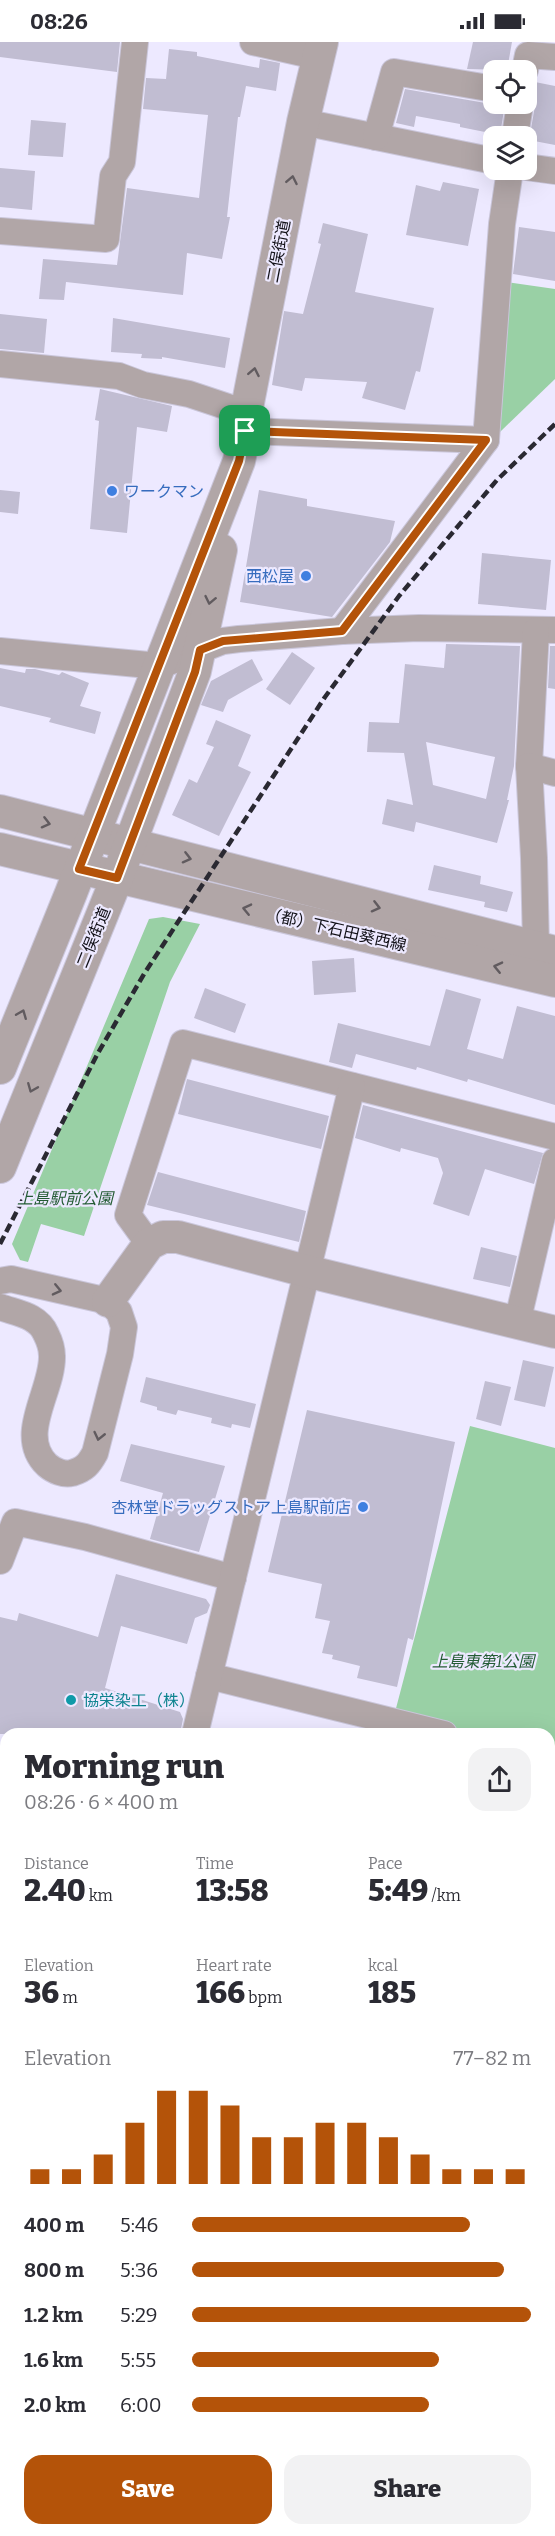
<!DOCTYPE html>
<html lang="en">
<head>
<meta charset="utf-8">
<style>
	body { margin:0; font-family:Bitter,"Noto Sans JP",serif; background:#f2f2f3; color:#2b2b33; height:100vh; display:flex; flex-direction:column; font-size:22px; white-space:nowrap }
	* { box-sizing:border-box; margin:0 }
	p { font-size:20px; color:#7c7c81 }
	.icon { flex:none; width:33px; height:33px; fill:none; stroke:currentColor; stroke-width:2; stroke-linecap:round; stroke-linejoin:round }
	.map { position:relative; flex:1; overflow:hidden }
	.details { position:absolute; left:0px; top:1686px; width:555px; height:808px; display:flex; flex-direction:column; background:#fff; border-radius:18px 18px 0 0; box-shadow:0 6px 24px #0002 }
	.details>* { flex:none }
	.buttons { position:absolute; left:483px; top:18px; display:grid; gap:12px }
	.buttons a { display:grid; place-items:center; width:54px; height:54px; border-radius:12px; background:#fff; box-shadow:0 6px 24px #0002; font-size:30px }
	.pin { position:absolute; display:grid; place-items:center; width:51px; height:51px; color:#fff; margin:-26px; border-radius:12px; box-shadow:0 3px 9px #0006 }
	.round { display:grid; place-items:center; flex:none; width:63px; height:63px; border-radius:18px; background:#f2f2f3 }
	.head { display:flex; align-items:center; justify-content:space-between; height:102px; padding:0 24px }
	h1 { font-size:33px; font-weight:800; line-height:45px }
	.stats { display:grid; grid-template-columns:repeat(3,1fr); gap:9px; height:102px; padding:6px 24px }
	.stats div { display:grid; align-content:center }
	.stats b { font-size:30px; font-weight:800 }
	.stats small { font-size:16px; font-weight:400 }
	.stats p { font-size:16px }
	.chart { height:168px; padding:12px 24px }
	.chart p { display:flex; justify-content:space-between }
	.chart svg { width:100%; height:108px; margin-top:6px; stroke:#b45309; stroke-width:6 }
	.button { display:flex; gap:12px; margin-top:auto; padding:12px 24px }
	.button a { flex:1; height:69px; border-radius:18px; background:#b45309; color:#fff; font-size:24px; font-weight:800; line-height:69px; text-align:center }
	.button a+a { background:#f2f2f3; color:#2b2b33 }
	ul { padding:0 24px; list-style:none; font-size:20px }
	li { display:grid; grid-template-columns:96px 72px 1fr; align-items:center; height:45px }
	li i { height:15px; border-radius:8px; background:#b45309 }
	.status { display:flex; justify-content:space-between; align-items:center; height:42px; padding:0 30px; background:#fff; direction:ltr }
	.status svg { height:16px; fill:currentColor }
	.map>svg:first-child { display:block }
</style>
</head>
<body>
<div class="status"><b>08:26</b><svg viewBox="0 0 49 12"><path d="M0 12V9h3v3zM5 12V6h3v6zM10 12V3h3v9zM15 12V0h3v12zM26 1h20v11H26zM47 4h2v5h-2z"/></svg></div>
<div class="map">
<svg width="555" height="2494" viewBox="0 0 555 2494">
	<rect width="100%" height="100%" fill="#ede9ff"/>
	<g fill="#99d0a5">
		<path d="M507,240L555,247V337L500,390L495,385Z"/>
		<path d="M163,875L200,882L170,940L84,1194L41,1182L28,1220L20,1218L12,1202L149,877Z"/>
		<path d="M470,1384L555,1406V1715L549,1714V1692H465L394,1674Z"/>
	</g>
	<g fill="#c1bdd2" fill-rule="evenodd">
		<path d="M0,0H120L117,30L0,15Z"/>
		<path d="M473,0H512L507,28L467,27Z"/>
		<path d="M169,7L197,10V14L259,26L260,17L280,21L276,49L246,44L240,75H238L227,175H230L222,217L187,211L183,253L66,240L64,258L39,257L43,217L117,223L127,146L199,156L208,73L143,67L146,36L166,37Z"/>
		<path d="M535,40L555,44V103L529,98L535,64L532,54Z"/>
		<path d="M405,47L491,62H505L500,93L460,85V82L416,74L414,85L396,81Z"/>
		<path d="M31,78L66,81L63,115L28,113Z"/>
		<path d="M0,126L35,129L32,168L0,165Z"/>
		<path d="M443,140L479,147L468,204L406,193L416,143L440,149Z"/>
		<path d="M323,181L368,192L355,250L434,266L420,330L416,329L405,368L362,356L367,340L305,336L302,349L272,343L284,269L303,272L321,202L318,201Z"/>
		<path d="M519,185L555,190V239L513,232Z"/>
		<path d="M0,272L47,277L44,311L0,307Z"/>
		<path d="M113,276L230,296L225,326L162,315V317L141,316L142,312L111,310Z"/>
		<path d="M100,347L172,364L167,390L137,385L127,491L90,487L99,379L95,378Z"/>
		<path d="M0,448L20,450L18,472L0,470Z"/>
		<path d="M259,448L307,457V464L395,479L390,500L332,575L240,560Z"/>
		<path d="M482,511L551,518L546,568L478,562Z"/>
		<path d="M446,602L520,604L514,724L507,758H509L497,801L416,780L414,790L382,782L387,757L413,763L404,711L367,710L369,680L399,681L405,622L444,626ZM426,700L495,715L486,757L433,743Z"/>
		<path d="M550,604H555V647L548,646Z"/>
		<path d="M292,610L315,626L290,663L266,647Z"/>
		<path d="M252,617L263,638L228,658L223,670L201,663L211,639Z"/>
		<path d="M0,626L25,631L26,627H35L59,633L62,630L89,641L80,664L101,670L95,692L49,680L51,676L0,664Z"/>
		<path d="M216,678L251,693L238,724L251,730L219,794L172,773L189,737L197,741L214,705L206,702Z"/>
		<path d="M434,823L481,834L480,842L513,850L507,870L484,865L485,860L428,848Z"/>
		<path d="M354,916L356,950L314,953L312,919Z"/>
		<path d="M205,946L246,962L235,991L194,976Z"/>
		<path d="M446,947L481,957L467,1007L503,1017L517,964L555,974V1063L468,1037L467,1040L417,1025L416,1028L356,1012L352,1026L329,1020L338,981L430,1004Z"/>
		<path d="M187,1037L329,1074L321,1107L178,1072Z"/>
		<path d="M363,1063L543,1111L534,1142L485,1127L469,1174L433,1162L443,1131L438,1116L401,1106L400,1110L355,1096Z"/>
		<path d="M158,1130L306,1169L299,1200L147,1163Z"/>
		<path d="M481,1205L517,1214L510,1245L473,1237Z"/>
		<path d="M523,1318L554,1325L545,1365L514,1358Z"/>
		<path d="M146,1335L256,1362L250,1386L232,1382L231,1386L211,1381L212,1376L178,1368L176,1373L157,1368V1365L140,1360Z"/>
		<path d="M485,1339L511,1345L501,1384L476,1377Z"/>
		<path d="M307,1368L455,1400L413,1598L408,1596L397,1645L357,1636L360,1624L332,1617L333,1613L322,1611L330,1579L315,1576L322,1542L268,1530Z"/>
		<path d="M131,1402L225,1424L199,1510L150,1497L163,1451L120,1439Z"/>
		<path d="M116,1532L206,1557L210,1563L207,1571L195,1576L187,1602L121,1584L105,1646L180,1670L183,1677L180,1692H0V1575L17,1579L19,1571L98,1595Z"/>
	</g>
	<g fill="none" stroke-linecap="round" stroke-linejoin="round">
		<g stroke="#cac6da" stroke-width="28">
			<g id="minor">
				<path d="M253,0L320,15"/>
				<path d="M525,28L528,13L555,15"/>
				<path d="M303,80L494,119"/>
				<path d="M515,94L520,62"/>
				<path d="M376,95L394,30L494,47"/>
				<path d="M526,125L555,129"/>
				<path d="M0,189L106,197L113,134L122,120L135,0"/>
				<path d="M0,322L119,334L143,343L189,352L246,371"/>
				<path d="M245,389L486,398"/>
				<path d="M342,589L486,398L502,182L510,128"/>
				<path d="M0,609L159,624L223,599L239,597L342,589L419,586L555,588"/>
				<path d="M529,724L536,589"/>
				<path d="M536,905L534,816L529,724L555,731"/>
				<path d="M149,1202L128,1173L183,1001L555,1095"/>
				<path d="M0,1239L11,1237L108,1259L119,1270L124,1285L120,1312L95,1411C89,1422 85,1427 72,1431C64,1433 54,1429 47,1423C16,1393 53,1349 52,1314C52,1306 49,1298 46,1292C38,1273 16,1271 0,1265"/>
				<path d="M517,1281L555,1119"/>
				<path d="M0,1519L15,1480L85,1495L233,1536"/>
				<path d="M209,1634L444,1692"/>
				<path d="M195,1692L352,1044"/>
				<path d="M549,1718L555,1720"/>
				<path d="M0,1746L6,1748"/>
				<path d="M0,1899L6,1901"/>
				<path d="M549,1903L555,1879"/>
				<path d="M0,2060L6,2061"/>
				<path d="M549,2195L555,2196"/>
				<path d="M0,2215L6,2217"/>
				<path d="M549,2350L555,2352"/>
				<path d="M549,2481L555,2483"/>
				<path d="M0,2482L6,2456"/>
				<path d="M405,2494L407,2488"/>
			</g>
		</g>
		<g stroke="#cac6da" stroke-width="34">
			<g id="tertiary">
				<path d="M0,769L555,910"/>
				<path d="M0,807L555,939"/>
				<path d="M0,1026L71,851L239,419L245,389L246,371L303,80L322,0"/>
				<path d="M0,1125L117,836L195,629L221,508"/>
				<path d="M108,1259L149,1202L163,1195H178L306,1229L555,1290"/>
			</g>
		</g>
		<use href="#minor" stroke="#b1a6a7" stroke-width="26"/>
		<use href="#tertiary" stroke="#b1a6a7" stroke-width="32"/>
		<path stroke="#2a2932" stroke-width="4.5" stroke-dasharray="9 4.5" stroke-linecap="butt" d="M0,1202L98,1011L144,932L325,655L399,554L497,438L555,382"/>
	</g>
	<defs><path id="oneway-chevron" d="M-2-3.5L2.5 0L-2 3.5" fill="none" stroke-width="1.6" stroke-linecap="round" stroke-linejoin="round" transform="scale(1.5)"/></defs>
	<g stroke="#615b5f">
		<use href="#oneway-chevron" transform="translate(292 138) rotate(-79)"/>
		<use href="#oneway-chevron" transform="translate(254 330) rotate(-79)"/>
		<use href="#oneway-chevron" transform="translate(210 558) rotate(102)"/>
		<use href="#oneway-chevron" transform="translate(46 781) rotate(14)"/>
		<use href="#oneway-chevron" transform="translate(187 816) rotate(14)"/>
		<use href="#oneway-chevron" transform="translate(376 865) rotate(14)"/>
		<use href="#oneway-chevron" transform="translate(247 867) rotate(-167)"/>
		<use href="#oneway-chevron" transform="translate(498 925) rotate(-167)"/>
		<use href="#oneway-chevron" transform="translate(22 972) rotate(-68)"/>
		<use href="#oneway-chevron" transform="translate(32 1046) rotate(112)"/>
		<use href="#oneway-chevron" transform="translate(57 1248) rotate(13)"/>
		<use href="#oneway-chevron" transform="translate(99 1394) rotate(103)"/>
	</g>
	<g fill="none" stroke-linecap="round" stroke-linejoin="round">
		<g stroke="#fff" stroke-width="12">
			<path id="route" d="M245,389L486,398L342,589L223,599L200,608L195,630L117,836L79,827L239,419Z"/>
		</g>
		<use href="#route" stroke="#b45309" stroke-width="8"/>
	</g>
	<g fill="#3f7fe0" stroke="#ede9ff" stroke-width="2">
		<circle cx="112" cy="449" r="6"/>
		<circle cx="306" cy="534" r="6"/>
		<circle cx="363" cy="1465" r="6"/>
	</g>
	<circle fill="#0f9aa8" stroke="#ede9ff" stroke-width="2" cx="71" cy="1658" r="6"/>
	<g text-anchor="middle" stroke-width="4.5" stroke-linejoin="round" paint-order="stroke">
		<g font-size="16" fill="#111017" stroke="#ede9ff">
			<text transform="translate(278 209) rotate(-79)" y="6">二俣街道</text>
			<text transform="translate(336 887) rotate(13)" y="6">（都）下石田葵西線</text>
			<text transform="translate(93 895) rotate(-68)" y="6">二俣街道</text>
		</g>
		<g font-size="16" fill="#366cbe" stroke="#ede9ff" text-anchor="end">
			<text x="124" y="455" text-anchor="start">ワークマン</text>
			<text x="294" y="540">西松屋</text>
			<text x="351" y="1471">杏林堂ドラッグストア上島駅前店</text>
		</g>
		<g font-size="16" font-style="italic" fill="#245c35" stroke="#ede9ff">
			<text x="65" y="1162">上島駅前公園</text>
			<text x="483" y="1625">上島東第1公園</text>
		</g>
		<g font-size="16" fill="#0d838f" stroke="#ede9ff" text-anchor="start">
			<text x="83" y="1664">協栄染工（株）</text>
		</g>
	</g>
</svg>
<div class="buttons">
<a><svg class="icon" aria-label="locate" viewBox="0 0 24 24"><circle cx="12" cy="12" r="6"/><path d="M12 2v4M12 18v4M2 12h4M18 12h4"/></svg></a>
<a><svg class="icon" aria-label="layers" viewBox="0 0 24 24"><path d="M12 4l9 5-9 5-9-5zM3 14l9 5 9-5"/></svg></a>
</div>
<div class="pin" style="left:245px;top:389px;background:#1e9e55"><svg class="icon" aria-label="arrive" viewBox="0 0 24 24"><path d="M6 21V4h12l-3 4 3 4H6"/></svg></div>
<section class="details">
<div class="head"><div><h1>Morning run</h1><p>08:26 · 6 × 400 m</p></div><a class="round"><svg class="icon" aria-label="share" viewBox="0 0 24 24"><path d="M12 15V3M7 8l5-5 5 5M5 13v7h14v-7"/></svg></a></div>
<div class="stats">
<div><p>Distance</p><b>2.40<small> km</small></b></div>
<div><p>Time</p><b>13:58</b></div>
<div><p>Pace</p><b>5:49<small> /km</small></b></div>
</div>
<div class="stats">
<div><p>Elevation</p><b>36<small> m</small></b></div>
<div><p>Heart rate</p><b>166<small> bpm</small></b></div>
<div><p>kcal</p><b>185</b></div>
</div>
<div class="chart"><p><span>Elevation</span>77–82 m</p>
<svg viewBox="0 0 160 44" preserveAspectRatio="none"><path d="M5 44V38M15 44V38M25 44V32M35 44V19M45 44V6M55 44V6M65 44V12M75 44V25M85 44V25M95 44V19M105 44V19M115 44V25M125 44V32M135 44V38M145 44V38M155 44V38"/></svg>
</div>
<ul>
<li><b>400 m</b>5:46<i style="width:82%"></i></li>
<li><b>800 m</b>5:36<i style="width:92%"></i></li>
<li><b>1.2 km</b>5:29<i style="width:100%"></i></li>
<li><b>1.6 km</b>5:55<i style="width:73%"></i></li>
<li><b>2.0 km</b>6:00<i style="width:70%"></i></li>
</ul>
<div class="button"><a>Save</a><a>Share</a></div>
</section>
</div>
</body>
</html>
